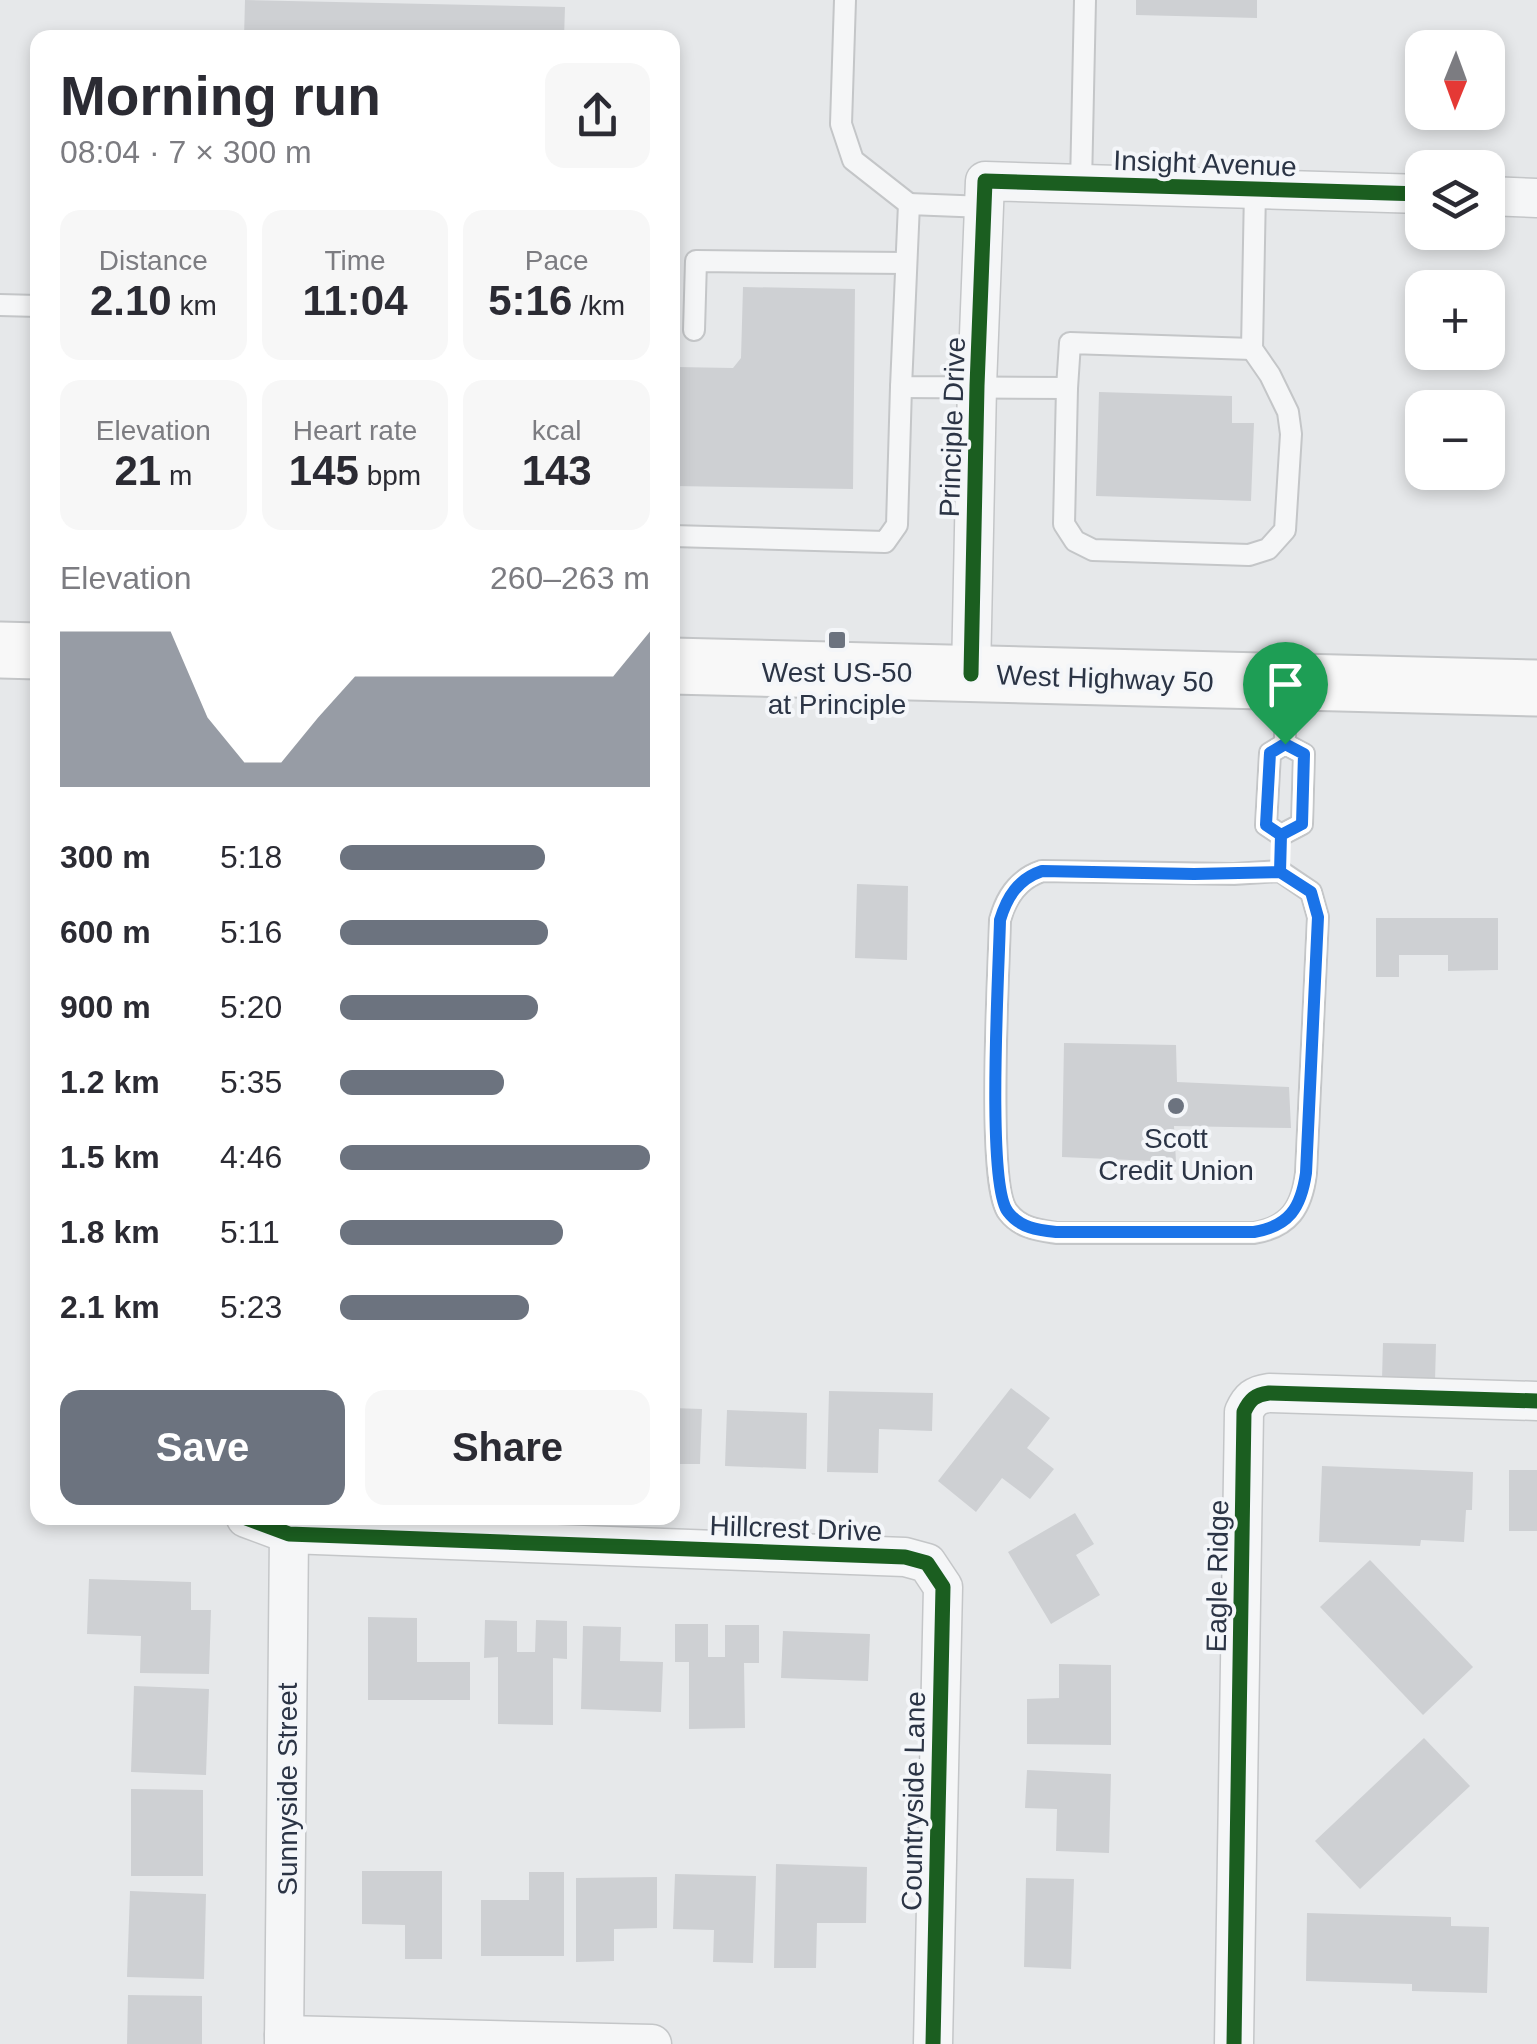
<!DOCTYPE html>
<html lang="en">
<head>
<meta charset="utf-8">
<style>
	body { margin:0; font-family:Helvetica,sans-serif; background:#f7f7f7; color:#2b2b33; height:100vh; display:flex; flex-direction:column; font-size:38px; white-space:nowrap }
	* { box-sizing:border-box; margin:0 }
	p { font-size:32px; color:#7c7c81 }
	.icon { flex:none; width:55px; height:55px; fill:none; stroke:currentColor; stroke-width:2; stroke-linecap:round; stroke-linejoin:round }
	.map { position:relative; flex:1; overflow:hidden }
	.details { position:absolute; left:30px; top:30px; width:650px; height:1495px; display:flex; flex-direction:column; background:#fff; border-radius:20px; box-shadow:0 5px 15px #0003 }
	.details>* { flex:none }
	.needle { width:65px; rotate:181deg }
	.tools { position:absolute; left:1405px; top:30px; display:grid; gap:20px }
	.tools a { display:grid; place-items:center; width:100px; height:100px; border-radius:20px; background:#fff; box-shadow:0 5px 15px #0003; font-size:50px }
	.pin { position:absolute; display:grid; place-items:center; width:85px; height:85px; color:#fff; margin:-102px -42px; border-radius:50% 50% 50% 0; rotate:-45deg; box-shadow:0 0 10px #0007 }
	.pin .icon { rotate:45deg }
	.round { display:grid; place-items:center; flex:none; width:105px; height:105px; border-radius:20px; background:#f7f7f7 }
	.head { display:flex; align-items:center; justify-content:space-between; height:170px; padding:0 30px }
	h1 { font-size:55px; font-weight:700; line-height:75px }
	.stats { display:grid; grid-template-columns:repeat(3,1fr); gap:15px; height:170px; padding:10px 30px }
	.stats div { display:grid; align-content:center; border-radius:20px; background:#f7f7f7; text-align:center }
	.stats b { font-size:42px; font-weight:700 }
	.stats small { font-size:28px; font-weight:400 }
	.stats p { font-size:28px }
	.chart { height:280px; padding:20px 30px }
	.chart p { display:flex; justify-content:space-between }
	.chart svg { width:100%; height:180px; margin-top:10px; fill:#6c737f; opacity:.7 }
	.action { display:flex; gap:20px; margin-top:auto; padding:20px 30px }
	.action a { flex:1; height:115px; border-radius:20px; background:#6c737f; color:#fff; font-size:40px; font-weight:700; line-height:115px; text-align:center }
	.action a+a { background:#f7f7f7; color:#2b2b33 }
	ul { padding:0 30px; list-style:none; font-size:32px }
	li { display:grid; grid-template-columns:160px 120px 1fr; align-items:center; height:75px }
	li i { height:25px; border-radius:12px; background:#6c737f }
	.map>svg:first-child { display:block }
</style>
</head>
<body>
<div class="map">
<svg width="1537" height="2044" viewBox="0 0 1537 2044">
	<rect width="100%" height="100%" fill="#e6e8ea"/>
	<g fill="#ced0d3">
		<path d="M245,0L565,7L564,38H244Z"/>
		<path d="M1136,0H1257V18L1136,15Z"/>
		<path d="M743,287L855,289L853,489L674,486L676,367L733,368L741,358Z"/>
		<path d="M1099,392L1232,396V423H1254L1251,501L1096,496Z"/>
		<path d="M857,884L908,886L907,960L855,958Z"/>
		<path d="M1376,918H1498V970L1448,971V955H1399V977H1376Z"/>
		<path d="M1064,1043L1176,1045L1177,1082L1289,1087L1291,1128L1174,1126L1176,1162L1062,1157Z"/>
		<path d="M1383,1343L1436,1344L1435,1381L1382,1379Z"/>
		<path d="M1011,1388L1050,1418L1027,1448L1054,1469L1030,1499L1002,1478L976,1512L938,1481Z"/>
		<path d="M829,1391L933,1393L932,1431L879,1429L878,1473L827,1472Z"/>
		<path d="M672,1408L702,1409L700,1464H672Z"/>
		<path d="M727,1410L807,1413L806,1469L725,1466Z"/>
		<path d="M1322,1466L1473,1472L1472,1510H1466L1464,1542L1421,1540L1420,1546L1319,1542Z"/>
		<rect x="1509" y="1470" width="28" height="61"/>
		<path d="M1075,1513L1094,1544L1076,1555L1100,1595L1051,1624L1008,1552Z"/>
		<path d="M1370,1560L1473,1667L1423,1715L1320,1607Z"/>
		<path d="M89,1579L191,1582V1610H211L209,1674L140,1673L141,1636L87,1634Z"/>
		<path d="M368,1617L417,1618V1662H470V1700H368Z"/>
		<path d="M485,1620L517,1621V1652H535L536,1620L567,1621V1659L553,1658V1725L498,1724V1657L484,1658Z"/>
		<path d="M675,1624H708V1657H725V1625H759V1663H744L745,1728L689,1729V1662H675Z"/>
		<path d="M583,1626L621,1627L620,1661L663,1662L661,1712L581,1709Z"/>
		<path d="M783,1631L870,1634L868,1681L781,1678Z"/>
		<path d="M1059,1664L1111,1665V1745L1027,1744V1699L1059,1698Z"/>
		<path d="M134,1686L209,1689L206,1775L131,1772Z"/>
		<path d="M1424,1738L1470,1786L1360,1889L1315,1841Z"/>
		<path d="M1027,1770L1111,1774L1109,1853L1056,1851L1057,1809L1025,1808Z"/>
		<path d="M131,1789L203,1790V1876H131Z"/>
		<path d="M776,1864L867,1867L866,1923H817L816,1968H774Z"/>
		<path d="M362,1871H442V1959H405V1925L362,1924Z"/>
		<path d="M529,1872H564V1956H481V1900H529Z"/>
		<path d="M675,1874L756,1876L753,1963L713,1962L714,1930L673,1929Z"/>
		<path d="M657,1877V1928L614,1929V1961L576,1962V1878Z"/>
		<path d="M1026,1878L1074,1879L1071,1969L1024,1967Z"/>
		<path d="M130,1891L206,1894L204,1979L127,1977Z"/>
		<path d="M1307,1913L1451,1917V1926L1489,1927L1487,1993L1412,1991V1984L1306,1981Z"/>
		<path d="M128,1995L202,1996V2044H127Z"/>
	</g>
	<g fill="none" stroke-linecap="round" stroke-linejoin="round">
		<g stroke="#c4c6c8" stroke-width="24">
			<g id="service">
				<path d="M845,0L841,124L853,160L909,204"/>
				<path d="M1081,184L1085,0"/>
				<path d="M985,207L909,204L901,387L1067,388L1070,343L1252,349"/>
				<path d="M0,305L38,306"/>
				<path d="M694,330L696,261L906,263"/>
				<path d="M1067,388L1064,524L1075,541L1093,550L1249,555L1268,549L1285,530L1291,434L1288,412L1270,375L1252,349L1255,190"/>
				<path d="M672,536L885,542L897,525L901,387"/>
				<path d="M1285,685V744"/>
				<path d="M1285,744L1304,754L1302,824L1281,835L1266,825L1270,753Z"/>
				<path d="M1042,871L1234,874L1280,871L1311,892L1318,917L1306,1173C1302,1208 1289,1227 1254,1233H1056C1038,1230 1020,1228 1008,1212C986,1185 999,968 1000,920C1006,897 1018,879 1042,871Z"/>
			</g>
		</g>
		<g stroke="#c4c6c8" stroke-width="41">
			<g id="minor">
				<path d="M1488,196L1537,198"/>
				<path d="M971,674L977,386L985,181L1422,194"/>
				<path d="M246,1518L289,1534L905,1557L927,1563L943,1587L933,2044"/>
				<path d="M284,2035L652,2044"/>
				<path d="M284,2044L289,1534"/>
				<path d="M1234,2044L1244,1412C1250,1399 1255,1395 1269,1393L1537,1401"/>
			</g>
		</g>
		<g stroke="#c4c6c8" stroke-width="59">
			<g id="secondary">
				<path d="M0,650L38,651"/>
				<path d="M672,666L1537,688"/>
			</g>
		</g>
		<use href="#service" stroke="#f5f6f7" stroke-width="20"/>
		<use href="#minor" stroke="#f5f6f7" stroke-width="38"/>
		<use href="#secondary" stroke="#f8f8f8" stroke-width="55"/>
		<g stroke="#f4f6f9" stroke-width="21">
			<g id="cycleway">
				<path d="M971,674L977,386L985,181L1422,194"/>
				<path d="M246,1518L289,1534L905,1557L927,1563L943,1587L933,2044"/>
				<path d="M1234,2044L1244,1412C1250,1399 1255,1395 1269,1393L1537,1401"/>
			</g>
		</g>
		<use href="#cycleway" stroke="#1b5e20" stroke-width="15"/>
	</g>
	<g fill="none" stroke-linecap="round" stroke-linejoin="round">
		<g stroke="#fff" stroke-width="20">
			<path id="route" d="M1285,744L1270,753L1266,825L1281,835L1280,872L1194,874L1042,871C1018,879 1007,897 1000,920C999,968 986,1185 1008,1212C1020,1228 1038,1230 1056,1232H1254C1289,1226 1301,1208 1306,1173L1318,917L1311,892L1280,872L1281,835L1302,824L1304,754L1285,744"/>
		</g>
		<use href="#route" stroke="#1a73e8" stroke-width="12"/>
	</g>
	<g fill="#6c737f" stroke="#f4f6f9" stroke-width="4">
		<rect x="827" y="630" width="20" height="20" rx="5"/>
		<circle cx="1176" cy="1106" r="10"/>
	</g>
	<g text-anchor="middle" stroke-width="8" stroke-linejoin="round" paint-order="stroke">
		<g font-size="28" fill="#2b3445" stroke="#f4f6f9">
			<text transform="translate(1205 163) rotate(2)" y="10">Insight Avenue</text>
			<text transform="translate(952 427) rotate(-88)" y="10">Principle Drive</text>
			<text transform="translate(1105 678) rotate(2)" y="10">West Highway 50</text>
			<text transform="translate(796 1528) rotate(2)" y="10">Hillcrest Drive</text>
			<text transform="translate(1217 1576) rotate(-89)" y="10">Eagle Ridge</text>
			<text transform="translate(287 1789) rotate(-90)" y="10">Sunnyside Street</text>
			<text transform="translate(913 1801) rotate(-89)" y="10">Countryside Lane</text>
		</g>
		<g font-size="28" fill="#2b3445" stroke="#f4f6f9">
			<text x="837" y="682">West US-50<tspan x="837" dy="32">at Principle</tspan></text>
			<text x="1176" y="1148">Scott<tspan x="1176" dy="32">Credit Union</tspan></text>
		</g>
	</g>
</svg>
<div class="tools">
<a><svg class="needle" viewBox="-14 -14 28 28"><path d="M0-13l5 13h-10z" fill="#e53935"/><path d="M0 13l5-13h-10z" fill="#7c7c81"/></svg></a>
<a><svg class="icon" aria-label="layers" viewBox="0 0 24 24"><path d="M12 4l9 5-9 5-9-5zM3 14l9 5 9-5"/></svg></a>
<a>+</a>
<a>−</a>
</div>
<div class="pin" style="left:1285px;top:744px;background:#1e9e55"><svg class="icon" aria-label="arrive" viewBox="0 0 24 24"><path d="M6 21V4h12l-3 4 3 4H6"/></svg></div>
<section class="details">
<div class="head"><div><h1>Morning run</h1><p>08:04 · 7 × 300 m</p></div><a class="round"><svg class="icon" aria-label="share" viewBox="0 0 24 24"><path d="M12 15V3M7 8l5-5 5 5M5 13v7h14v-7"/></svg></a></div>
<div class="stats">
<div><p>Distance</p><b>2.10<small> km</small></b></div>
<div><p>Time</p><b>11:04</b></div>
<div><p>Pace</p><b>5:16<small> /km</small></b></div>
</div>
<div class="stats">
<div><p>Elevation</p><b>21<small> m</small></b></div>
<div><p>Heart rate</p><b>145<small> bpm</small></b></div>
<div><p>kcal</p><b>143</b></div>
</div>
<div class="chart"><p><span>Elevation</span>260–263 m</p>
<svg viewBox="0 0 160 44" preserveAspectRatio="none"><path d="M0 44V6L10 6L20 6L30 6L40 27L50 38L60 38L70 27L80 17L90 17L100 17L110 17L120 17L130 17L140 17L150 17L160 6V44z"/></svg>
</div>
<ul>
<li><b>300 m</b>5:18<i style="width:66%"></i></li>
<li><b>600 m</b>5:16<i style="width:67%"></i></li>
<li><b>900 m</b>5:20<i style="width:64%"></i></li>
<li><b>1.2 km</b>5:35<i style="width:53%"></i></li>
<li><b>1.5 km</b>4:46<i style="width:100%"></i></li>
<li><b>1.8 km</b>5:11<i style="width:72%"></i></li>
<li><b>2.1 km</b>5:23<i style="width:61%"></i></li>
</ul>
<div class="action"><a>Save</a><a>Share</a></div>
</section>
</div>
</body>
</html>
